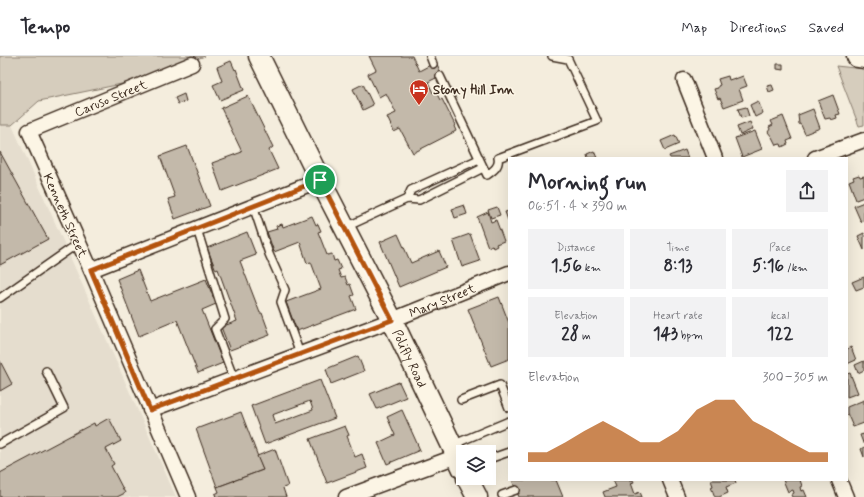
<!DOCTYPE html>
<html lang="en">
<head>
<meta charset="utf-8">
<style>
	body { margin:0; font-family:Mynerve,sans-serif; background:#f2f2f3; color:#2b2b33; height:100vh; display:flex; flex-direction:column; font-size:15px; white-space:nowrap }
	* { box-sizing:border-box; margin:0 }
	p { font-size:13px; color:#7c7c81 }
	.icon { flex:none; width:22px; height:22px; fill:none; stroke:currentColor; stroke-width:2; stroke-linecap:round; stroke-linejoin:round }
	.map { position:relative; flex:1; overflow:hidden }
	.details { position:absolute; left:508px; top:101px; width:340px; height:324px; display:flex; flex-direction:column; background:#fff; border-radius:0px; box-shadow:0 4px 16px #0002 }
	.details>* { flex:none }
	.tools { position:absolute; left:456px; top:389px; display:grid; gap:8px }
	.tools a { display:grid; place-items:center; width:40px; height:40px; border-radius:0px; background:#fff; box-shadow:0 4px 16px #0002; font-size:20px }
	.pin { position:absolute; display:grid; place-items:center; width:34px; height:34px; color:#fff; margin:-17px; border:2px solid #fff; border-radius:50%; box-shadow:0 1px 4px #0007 }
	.round { display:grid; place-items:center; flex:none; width:42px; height:42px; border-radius:0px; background:#f2f2f3 }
	.headline { display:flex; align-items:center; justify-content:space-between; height:68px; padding:0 20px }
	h1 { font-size:22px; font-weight:700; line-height:30px }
	.stats { display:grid; grid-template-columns:repeat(3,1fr); gap:6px; height:68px; padding:4px 20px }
	.stats div { display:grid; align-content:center; border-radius:0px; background:#f2f2f3; text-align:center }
	.stats b { font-size:17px; font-weight:700 }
	.stats small { font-size:11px; font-weight:400 }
	.stats p { font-size:11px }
	.chart { height:112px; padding:8px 20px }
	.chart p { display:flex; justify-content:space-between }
	.chart svg { width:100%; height:72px; margin-top:4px; fill:#b45309; opacity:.7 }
	header { display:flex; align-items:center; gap:24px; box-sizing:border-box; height:56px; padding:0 20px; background:#fff; border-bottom:1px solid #e1e1e2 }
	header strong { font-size:19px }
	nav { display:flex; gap:22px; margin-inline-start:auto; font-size:14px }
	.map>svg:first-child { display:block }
</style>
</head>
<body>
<header>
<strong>Tempo</strong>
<nav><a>Map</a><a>Directions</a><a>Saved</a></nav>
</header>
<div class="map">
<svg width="864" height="441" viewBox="0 0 864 441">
	<rect width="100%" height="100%" fill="#f4eddd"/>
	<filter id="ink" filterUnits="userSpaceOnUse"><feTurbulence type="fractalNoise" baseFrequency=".025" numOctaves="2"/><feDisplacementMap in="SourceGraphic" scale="8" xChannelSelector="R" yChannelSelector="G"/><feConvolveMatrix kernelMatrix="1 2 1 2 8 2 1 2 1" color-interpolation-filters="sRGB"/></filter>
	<g filter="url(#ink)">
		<path fill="#e5ddce" d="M0,69H12L176,441H0Z"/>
		<g fill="#d6cdbd" stroke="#887c6e">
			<path d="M0,0H205L136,25L39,45L12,69H0Z"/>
			<path d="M836,10L864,13V69L859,70Z"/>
		</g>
		<g fill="#c3b9aa" stroke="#3b2a1e" fill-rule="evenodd">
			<path d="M369,0H412L419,15L436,6L442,19L428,26L433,37L436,36L440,44L442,43L455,69L454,70L456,75L413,97L400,73L394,76L387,61L396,57L386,37L379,41L368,18L376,14Z"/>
			<path d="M231,5L235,14L236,13L244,34L220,44L213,29L222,25L217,11Z"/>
			<path d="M777,8H783V14L777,13Z"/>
			<path d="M728,20L729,24L735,22V23L743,20L747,30L739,33L743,44L724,51L720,42L718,43L714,33L718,32V30L720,29L718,23Z"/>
			<path d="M363,28L373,49L363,54L353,33Z"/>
			<path d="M772,29L774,34L769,36L767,30Z"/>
			<path d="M184,38L186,45L178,48L175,42Z"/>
			<path d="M833,39L840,58L836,59L837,62L831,64L830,62L825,63L818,45Z"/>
			<path d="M248,40L273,91L269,94L278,113L222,135L212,107L242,96L221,52Z"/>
			<path d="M758,45L763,57L755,61L750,49Z"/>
			<path d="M746,51L749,60L741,62L738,53Z"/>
			<path d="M813,53L820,72L805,78L801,69L799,68L798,59Z"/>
			<path d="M783,60L792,83L787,85L788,88L782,91L781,88L776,89L772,81L768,76L770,73L769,71L773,69L771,65Z"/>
			<path d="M750,66L753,73L740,79L737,71Z"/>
			<path d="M755,75L762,93L742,101L735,82Z"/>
			<path d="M675,79L679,88L665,94L661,85Z"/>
			<path d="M187,90L210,150L175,163L168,143L175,141L160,100Z"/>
			<path d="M685,94L688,102H670L669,100Z"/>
			<path d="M594,95L597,102H588L587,98Z"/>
			<path d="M0,96L48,183L0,209Z"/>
			<path d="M859,119L860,121L864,120V141L856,144L849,125L854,123L853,121Z"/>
			<path d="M864,146V165L861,166L854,150Z"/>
			<path d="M464,149L467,158L455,162L452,153Z"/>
			<path d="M497,151L500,159L491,162L488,154Z"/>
			<path d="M509,155V167L505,156Z"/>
			<path d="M488,156L491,166L496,164L504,185L496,188L497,190L493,192L492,189L488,191L477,161Z"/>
			<path d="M312,160L316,169L318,168L321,175L318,176L327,199L332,198L334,205L337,204L341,213L338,214L341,222L345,221L348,229L350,228L354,239L351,240L356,253L297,275L286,246L321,233L311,206L307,207L300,186L274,196L267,176L277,173L276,170L282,168L283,171Z"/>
			<path d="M247,176L256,199L240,205L260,257H262L270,279L230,294L221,271L237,265L218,213L216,214L207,192Z"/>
			<path d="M864,177V194L858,180Z"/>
			<path d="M398,178L411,207L439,195L446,211L399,231L380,186Z"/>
			<path d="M470,178L480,205L462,211L453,184Z"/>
			<path d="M138,214L150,245L206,223L216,248L202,254L223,307L198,317L177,264L139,280L117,223Z"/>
			<path d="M864,221V231L856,234L852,226Z"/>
			<path d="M499,241L509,267V303L491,310L468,253Z"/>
			<path d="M851,291L856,304L847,308V293Z"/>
			<path d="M358,300L364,315L331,328L326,313Z"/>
			<path d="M0,305L12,328L0,335Z"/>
			<path d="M864,305V314L858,317L855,309Z"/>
			<path d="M850,317L858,337L847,341V318Z"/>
			<path d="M320,324L335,362L265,388L251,350ZM310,345L313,354L275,368L272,359Z"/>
			<path d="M399,326L406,341L377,353L370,338Z"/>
			<path d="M864,344V367L853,371L847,357V351Z"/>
			<path d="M402,354L420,394L387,408L378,387L395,379L387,361Z"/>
			<path d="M241,356L263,414L217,431L196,373Z"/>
			<path d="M109,362L121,385L106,393L114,408L111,410L125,437L117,441H0V417L94,367L95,370Z"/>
			<path d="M345,370L349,379L347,380L355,401L362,398L367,412L327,427L310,383Z"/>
			<path d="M864,378V387H863L860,379Z"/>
			<path d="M864,391V401L861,393Z"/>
			<path d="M275,393L288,430L283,432L286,441H216L215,438L219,436L217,431L263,414L257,400Z"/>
			<path d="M512,424H556L563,441H519Z"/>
			<path d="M613,424H633L634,426L631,427L635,438L640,436L642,441H605L603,436L616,431Z"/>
			<path d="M711,424H735L736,427L726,431L728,437L719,441H715L711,431L713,430Z"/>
			<path d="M783,424H800L802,430L800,431L801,435L804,434L807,441H792L791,439L794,437L793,434L788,436Z"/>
		</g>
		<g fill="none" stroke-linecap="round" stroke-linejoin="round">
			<g stroke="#3b2a1e" stroke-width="10">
				<g id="lane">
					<path d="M430,0L433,8"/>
					<path d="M440,20L487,119C493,115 500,110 498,102L597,65L568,3L552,0"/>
					<path d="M407,143L411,134L479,103"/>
					<path d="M253,150L269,198L285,234L281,246L300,298"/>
					<path d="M346,171L407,143L419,144L483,112"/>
					<path d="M197,173L225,263L215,273L234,323"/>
					<path d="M0,242L70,193L79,189"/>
					<path d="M461,344L500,329L509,352"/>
					<path d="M0,388L64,352L46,315"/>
					<path d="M452,389L509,365"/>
					<path d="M489,403L509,396"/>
					<path d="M502,439L516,434"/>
				</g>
			</g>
			<g stroke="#3b2a1e" stroke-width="17">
				<g id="street">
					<path d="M684,24L715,102"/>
					<path d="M815,102L864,84"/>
					<path d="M91,214L320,124"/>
					<path id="s1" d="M150,354L392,264L509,217"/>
					<path d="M670,424L677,441"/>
					<path d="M839,424L846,441"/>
					<path id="s2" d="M188,441L91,214L29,75L192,8"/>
					<path d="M346,441L457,400"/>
				</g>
			</g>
			<g stroke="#3b2a1e" stroke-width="23">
				<g id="secondary">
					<path id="s3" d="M259,0L320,124L392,264L463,413"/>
					<path d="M467,422L477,441"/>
				</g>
			</g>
			<g stroke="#3b2a1e" stroke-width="25">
				<path id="highway" d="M858,0L864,1"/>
			</g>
			<use href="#lane" stroke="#fcf5e5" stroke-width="7"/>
			<use href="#street" stroke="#fcf5e5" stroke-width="14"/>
			<use href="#secondary" stroke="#fcf5e5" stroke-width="20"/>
			<use href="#highway" stroke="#fcf5e5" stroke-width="22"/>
		</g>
	</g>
	<g fill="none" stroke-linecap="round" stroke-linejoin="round" filter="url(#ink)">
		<g stroke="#fff" stroke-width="8">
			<path id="route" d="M320,124L392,264L150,354L91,214Z"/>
		</g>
		<use href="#route" stroke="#b45309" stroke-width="5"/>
	</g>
	<defs>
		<g id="hotel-pin" transform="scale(1)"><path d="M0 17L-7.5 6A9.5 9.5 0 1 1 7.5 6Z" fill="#c8321e" stroke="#fcf5e5"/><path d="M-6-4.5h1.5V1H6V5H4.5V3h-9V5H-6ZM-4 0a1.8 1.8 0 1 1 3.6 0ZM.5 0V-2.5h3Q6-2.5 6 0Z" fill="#fff"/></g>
	</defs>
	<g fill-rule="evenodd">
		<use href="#hotel-pin" x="419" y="33"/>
	</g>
	<g text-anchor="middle" stroke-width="3" stroke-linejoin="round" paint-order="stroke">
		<g font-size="13" font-weight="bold" fill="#3b2a1e" stroke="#fcf5e5" text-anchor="start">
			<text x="433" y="38">Stony Hill Inn</text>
		</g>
		<g font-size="13" fill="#3b2a1e" stroke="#fcf5e5">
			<text dy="5" stroke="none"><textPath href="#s2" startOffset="487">Caruso Street</textPath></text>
			<text transform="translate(66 159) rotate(66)" y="5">Kenneth Street</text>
			<text dy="5" stroke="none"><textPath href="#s1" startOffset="312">Mary Street</textPath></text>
			<text dy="5" stroke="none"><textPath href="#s3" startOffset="338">Polifly Road</textPath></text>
		</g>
	</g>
</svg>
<div class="tools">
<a><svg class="icon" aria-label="layers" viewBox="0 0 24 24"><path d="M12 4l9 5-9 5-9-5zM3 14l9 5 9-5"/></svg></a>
</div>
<div class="pin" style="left:320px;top:124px;background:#1e9e55"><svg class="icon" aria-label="arrive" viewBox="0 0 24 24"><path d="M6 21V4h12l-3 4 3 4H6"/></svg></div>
<section class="details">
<div class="headline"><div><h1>Morning run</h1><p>06:51 · 4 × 390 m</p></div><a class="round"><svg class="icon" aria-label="share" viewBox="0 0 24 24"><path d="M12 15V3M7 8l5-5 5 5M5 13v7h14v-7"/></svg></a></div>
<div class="stats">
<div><p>Distance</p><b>1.56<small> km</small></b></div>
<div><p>Time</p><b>8:13</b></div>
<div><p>Pace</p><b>5:16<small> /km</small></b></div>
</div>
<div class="stats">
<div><p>Elevation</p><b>28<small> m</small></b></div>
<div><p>Heart rate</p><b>143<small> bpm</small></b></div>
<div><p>kcal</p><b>122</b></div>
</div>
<div class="chart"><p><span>Elevation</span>300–305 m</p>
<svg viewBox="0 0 160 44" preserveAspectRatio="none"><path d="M0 44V38L10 38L20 32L30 25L40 19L50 25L60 32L70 32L80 25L90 12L100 6L110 6L120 19L130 25L140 32L150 38L160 38V44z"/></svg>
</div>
</section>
</div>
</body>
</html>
